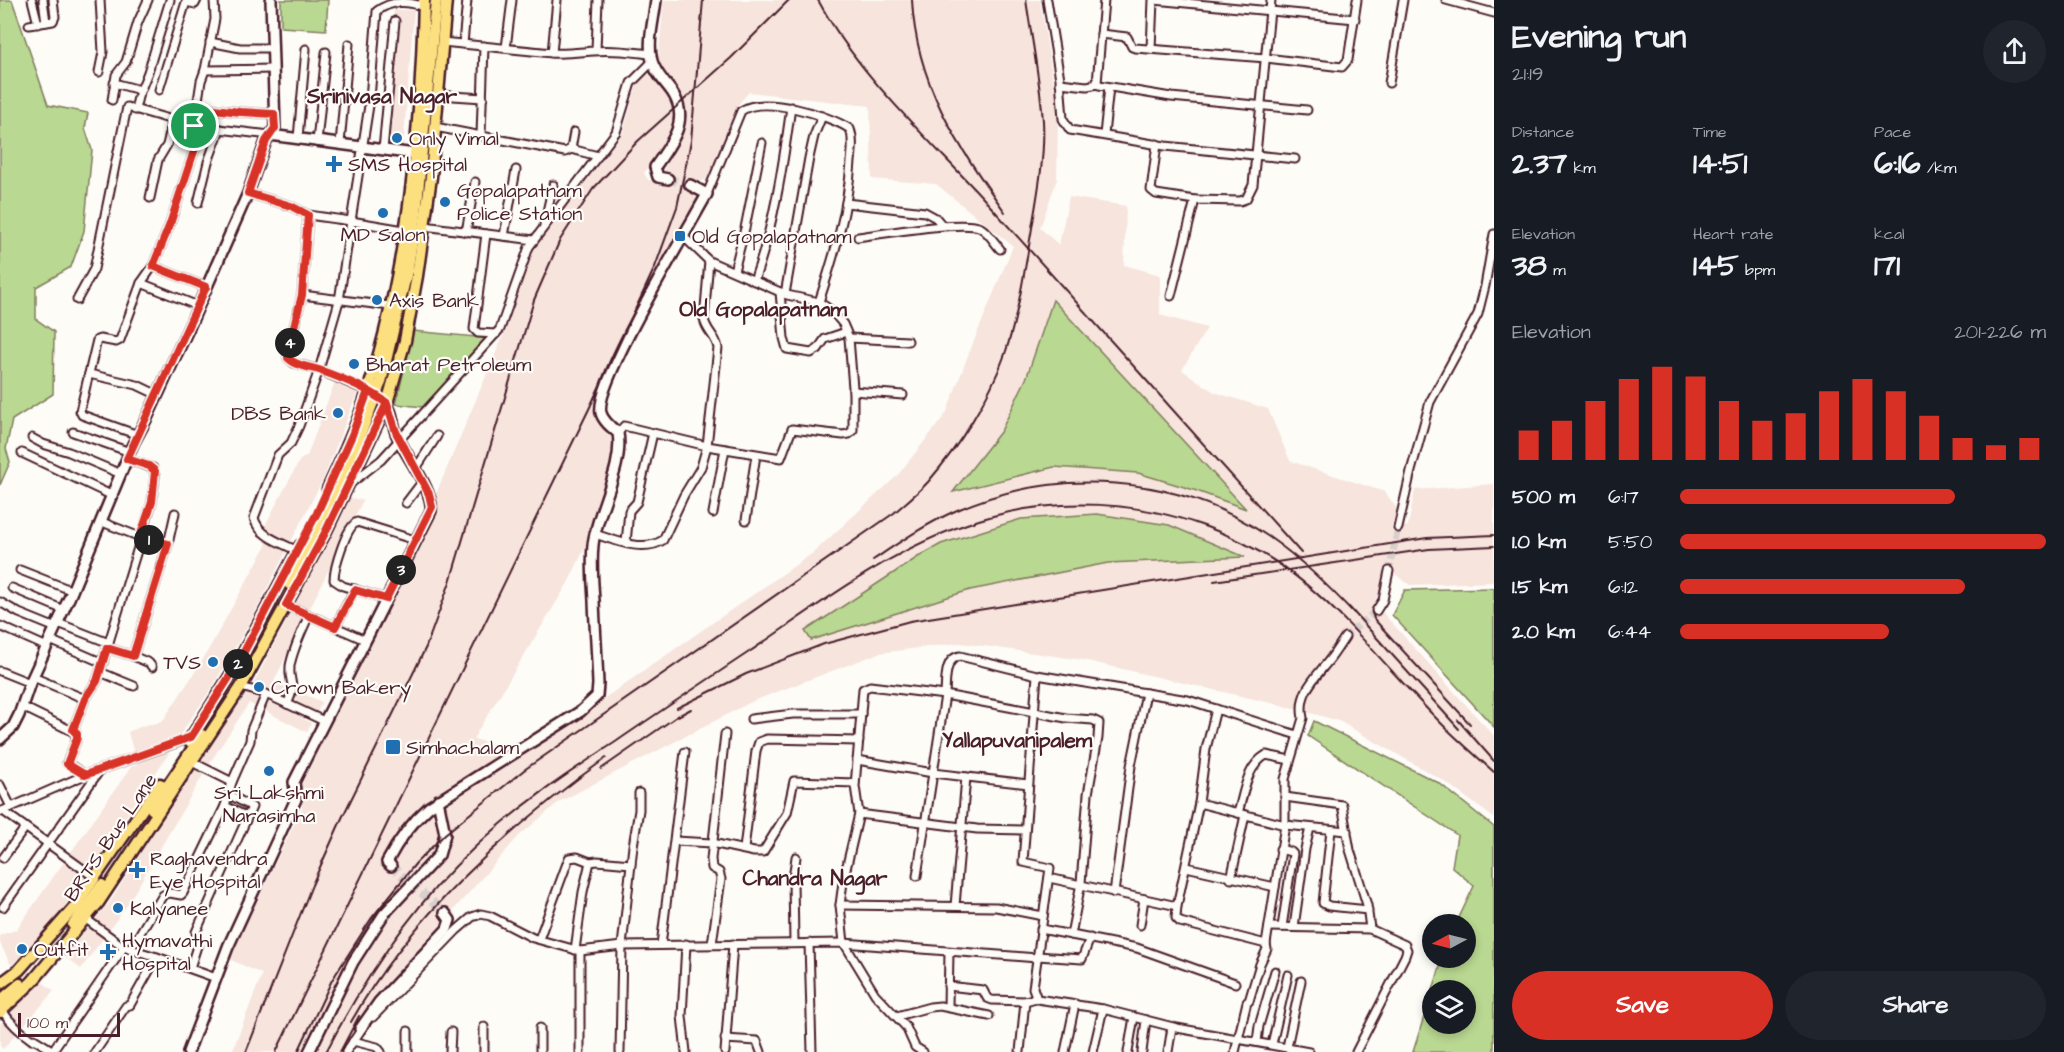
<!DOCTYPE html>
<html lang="en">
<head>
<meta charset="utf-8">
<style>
	body { margin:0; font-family:"Architects Daughter",sans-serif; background:#20242c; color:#f1f3f6; height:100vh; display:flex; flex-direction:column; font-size:22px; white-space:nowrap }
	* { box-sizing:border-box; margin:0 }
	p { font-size:20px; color:#9ea1a6 }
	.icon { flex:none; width:33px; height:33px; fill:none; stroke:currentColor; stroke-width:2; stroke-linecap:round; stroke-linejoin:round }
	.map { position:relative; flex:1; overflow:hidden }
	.panel { display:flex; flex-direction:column; background:#171b24; width:570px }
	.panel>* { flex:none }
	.needle { width:39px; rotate:263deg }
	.controls { position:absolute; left:1422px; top:914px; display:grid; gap:12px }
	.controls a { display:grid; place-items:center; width:54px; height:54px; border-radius:50%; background:#171b24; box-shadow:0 3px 9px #0003; font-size:30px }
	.scale { position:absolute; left:18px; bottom:15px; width:102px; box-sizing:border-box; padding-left:6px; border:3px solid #4a1f2b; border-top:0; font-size:16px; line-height:21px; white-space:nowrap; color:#4a1f2b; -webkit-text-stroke:4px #fdfcf7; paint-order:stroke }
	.pin { position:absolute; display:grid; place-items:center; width:51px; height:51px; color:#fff; margin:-26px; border:3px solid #fff; border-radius:50%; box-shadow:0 2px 6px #0007 }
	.km { position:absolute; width:30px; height:30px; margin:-15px; border-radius:50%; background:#222; color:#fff; font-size:16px; line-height:30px; text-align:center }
	.round { display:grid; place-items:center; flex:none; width:63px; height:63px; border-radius:32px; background:#20242c }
	.head { display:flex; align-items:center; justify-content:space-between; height:102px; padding:0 18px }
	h1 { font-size:33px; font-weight:800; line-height:45px }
	.stats { display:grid; grid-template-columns:repeat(3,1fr); gap:9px; height:102px; padding:6px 18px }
	.stats div { display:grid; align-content:center }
	.stats b { font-size:30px; font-weight:800 }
	.stats small { font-size:16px; font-weight:400 }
	.stats p { font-size:16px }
	.chart { height:168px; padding:12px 18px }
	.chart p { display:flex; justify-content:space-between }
	.chart svg { width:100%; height:108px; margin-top:6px; stroke:#d93025; stroke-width:6 }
	.primary-button { display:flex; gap:12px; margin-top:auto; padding:12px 18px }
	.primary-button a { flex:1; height:69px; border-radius:36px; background:#d93025; color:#fff; font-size:24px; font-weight:800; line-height:69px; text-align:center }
	.primary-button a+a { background:#20242c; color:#f1f3f6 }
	ul { padding:0 18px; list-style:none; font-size:20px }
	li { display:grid; grid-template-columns:96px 72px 1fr; align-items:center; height:45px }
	li i { height:15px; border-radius:8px; background:#d93025 }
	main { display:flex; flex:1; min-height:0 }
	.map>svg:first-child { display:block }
</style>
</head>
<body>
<main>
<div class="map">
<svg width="1494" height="1052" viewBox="0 0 1494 1052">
	<rect width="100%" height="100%" fill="#fdfcf7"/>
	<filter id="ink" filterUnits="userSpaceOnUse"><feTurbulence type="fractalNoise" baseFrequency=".0167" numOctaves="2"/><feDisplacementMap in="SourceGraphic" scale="12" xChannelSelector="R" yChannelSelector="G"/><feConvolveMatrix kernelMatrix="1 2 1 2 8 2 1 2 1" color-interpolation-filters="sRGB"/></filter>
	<g filter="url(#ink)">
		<g fill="#f6e4dd" fill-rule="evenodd">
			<path d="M664,0H1040L1058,112L1057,179L1040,228L1059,245L1069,197L1126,206L1124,265L1160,275V315L1207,328L1182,370L1214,392L1268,409L1290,461L1385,492L1397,509L1391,528L1408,526L1415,490L1494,484V582L1410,585L1395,574L1383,575L1380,591L1374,603L1494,736V818L1444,781L1339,721L1293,708L1083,660L969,644L959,643L879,653L753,701L559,802L519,836L389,983L356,1030L345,1052H232L262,974L229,959L302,808L299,790L437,502L436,494L503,336L532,248L623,133L642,67L665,93L676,116L672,135L644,173L648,180L667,182L670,175L663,171L679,138L684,115L680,93L658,63ZM749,92L870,106L872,179L936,184L1013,246L967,358L946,414L897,476L813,553L527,752L473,739L568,583L591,535L600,501L615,458L614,443L594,408L641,309L698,199L687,189L691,183L707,180L740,102Z"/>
			<path d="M394,10H414L403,148L380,147Z"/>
			<path d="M336,379L359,388L324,477L251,620L211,689L177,739L134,753L128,732L145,725L162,722L201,663L264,550L271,533L263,529L300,460L307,456Z"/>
			<path d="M350,498L363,500L274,681L322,702L317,713L252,687Z"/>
			<path d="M247,693L287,710L311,723L307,732L249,703L213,758L127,905L81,969L64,956L110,902L204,753Z"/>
			<path d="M170,747H173L78,888L49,927L26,952L11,965L0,943V935L16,930L131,767Z"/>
			<path d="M41,981L54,991L3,1049L0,1046V1024Z"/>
		</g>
		<g fill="#b9d891" stroke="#827c5e" stroke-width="1.5">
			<path d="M0,0H12L48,105L88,113L85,128L92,150L84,231L71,267L36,287V319L54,332L53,394L12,420L6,449L10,462L0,485Z"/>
			<path d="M281,0H328L326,30L281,27Z"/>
			<path d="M1053,300L1246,509L1194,490L1138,473L1054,467L953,492L1001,431L1026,379Z"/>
			<path d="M413,331L487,338L423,407L396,404Z"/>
			<path d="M1097,514L1169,525L1245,557L1108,563L970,590L811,640L805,631L918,557L941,544L1021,519Z"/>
			<path d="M1494,588V727L1392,615L1405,590Z"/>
			<path d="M1314,721L1439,783L1494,827V1052H1413L1432,991V1023H1466V990H1433L1443,957H1466V924H1456L1474,886L1452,867L1457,835L1308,736Z"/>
		</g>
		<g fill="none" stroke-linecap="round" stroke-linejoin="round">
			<g stroke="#d9d0ce" stroke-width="7" stroke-dasharray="7 3.5" stroke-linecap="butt">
				<path d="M1389,571L1398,528"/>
				<path d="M1345,637L1376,611"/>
			</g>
			<g stroke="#d9d0ce" stroke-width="9" stroke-dasharray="9 4.5" stroke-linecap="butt">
				<path d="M668,179L690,185"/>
				<path d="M391,866L445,913"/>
			</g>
			<g stroke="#4a1f2b" stroke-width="11">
				<g id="street">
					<path d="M32,0L38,24"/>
					<path d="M43,0L46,22"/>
					<path d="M1047,0L1060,79L1063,119L1070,130L1165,146L1295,159"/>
					<path d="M1104,0L1097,83L1099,85L1171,97L1307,110"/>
					<path d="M1154,0L1355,19"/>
					<path d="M1446,0L1494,13"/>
					<path d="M29,25L53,21L55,17L53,0"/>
					<path d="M1101,34L1127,37L1132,47L1135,48L1266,58L1342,67L1348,60L1357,0"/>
					<path d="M210,42L240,48H273"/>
					<path d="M442,42L552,53C566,54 580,52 594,51C613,49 632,52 651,54"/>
					<path d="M463,44L467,0"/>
					<path d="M506,48L512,0"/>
					<path d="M1151,49L1153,0"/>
					<path d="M596,50L598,0"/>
					<path d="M552,53L557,0"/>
					<path d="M205,70L273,69"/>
					<path d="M99,72L103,52L100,0"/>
					<path d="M114,83L140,90"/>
					<path d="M1060,83L1087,86L1098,84"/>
					<path d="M1389,83L1403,0"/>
					<path d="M159,90L186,2L195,4L197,0"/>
					<path d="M438,95L483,98"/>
					<path d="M112,100L116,75L126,62L138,22L148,0"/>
					<path d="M197,107L240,112L274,114"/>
					<path d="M135,110L138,97L148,72L170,0"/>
					<path d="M194,126L201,81L205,70L215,19L214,0"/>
					<path d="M435,127L565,152L571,149L574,132"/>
					<path d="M481,135L484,46"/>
					<path d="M1104,135L1109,87"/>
					<path d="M298,138L306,49"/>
					<path d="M317,142L326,52"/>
					<path d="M340,144L349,44"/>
					<path d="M1157,144L1151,190L1156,194L1195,200"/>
					<path d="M571,149L598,156"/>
					<path d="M383,150L395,21"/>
					<path d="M248,193L291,206L308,215L302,295L288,351V358L294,363L319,370L368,391"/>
					<path d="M707,194L741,111C763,95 829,115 850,129C854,139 852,151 851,162C848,210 834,256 819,302"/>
					<path d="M150,198L158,160L167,145L173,120"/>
					<path d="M198,203L208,162L220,129"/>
					<path d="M846,203L925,212L936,218L942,225"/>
					<path d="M308,215L351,221L370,99L377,11C392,0 407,1 424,7"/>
					<path d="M544,225L553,185"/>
					<path d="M424,226L534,240"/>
					<path d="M466,232L475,182"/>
					<path d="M486,234L474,329L478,333L496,334"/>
					<path d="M504,236L516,170"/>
					<path d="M858,237C881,234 965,219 981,228C988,232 994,242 1000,249"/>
					<path d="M153,266L206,287"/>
					<path d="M734,271L745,228L762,143"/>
					<path d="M754,281C774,225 783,166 791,107"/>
					<path d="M141,283L198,306"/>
					<path d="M780,292L784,338L787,349L811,353L818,349L825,339L846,332"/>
					<path d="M785,294L809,158L814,136L822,116"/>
					<path d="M302,295L390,306"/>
					<path d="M1171,296L1195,200L1240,201L1246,199L1253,185L1271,0"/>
					<path d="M77,300L94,269L127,107L194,126L270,135"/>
					<path d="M849,338L908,341"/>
					<path d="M89,374L137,385L158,395"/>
					<path d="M853,391L903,395"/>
					<path d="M73,432L130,452"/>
					<path d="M618,433L624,426L707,446L781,458L792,429L843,435L849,434L853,430V388L849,338L843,324L832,311L819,302L787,295L709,261"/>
					<path d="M138,435L82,415L80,411L97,340L100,339L116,342L120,340L141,283L153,266L170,224L202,127"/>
					<path d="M32,438L43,444L69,452L121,474"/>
					<path d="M22,453L113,496"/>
					<path d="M415,470L437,436"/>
					<path d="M350,484L381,460L500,329L529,247L616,132L631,83L652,62"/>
					<path d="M406,503L422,482"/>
					<path d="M713,513L725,449"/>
					<path d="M746,520L756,455"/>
					<path d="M102,522L140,537L168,544L133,656L107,648"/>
					<path d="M1398,528L1411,471L1430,402L1478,314L1485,286L1494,234"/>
					<path d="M595,534C614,540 644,553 663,540L684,495L701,467L707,446L718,348C716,336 706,331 704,319L709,261L684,237"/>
					<path d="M626,543L629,511L637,502L653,433"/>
					<path d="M168,544L175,513"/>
					<path d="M298,551C282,543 259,537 254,518L278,455L291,443L299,426L319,370L339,301L351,221L404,230"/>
					<path d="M20,570L73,591"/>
					<path d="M12,588L64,610"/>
					<path d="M386,599L343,586L334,580C334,568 346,527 357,522L415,540"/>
					<path d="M0,602L19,613L56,628"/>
					<path d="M286,605L365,640"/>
					<path d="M1376,611L1383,600L1389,571"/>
					<path d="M58,623L109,643"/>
					<path d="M0,626L47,647"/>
					<path d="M335,627L355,589"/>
					<path d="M50,640L103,663"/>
					<path d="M133,656L149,663L152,667"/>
					<path d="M0,671L30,683"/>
					<path d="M100,672L134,686"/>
					<path d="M33,677L85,699"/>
					<path d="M241,687L266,694L324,721"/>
					<path d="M287,704C298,682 288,685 290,666C293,649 302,631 309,615"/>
					<path d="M23,707L76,733V741L67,763L85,775"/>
					<path d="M751,719L793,714H861"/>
					<path d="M73,730L85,699L97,681L152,502L155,475L153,468L127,459"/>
					<path d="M1297,735L1188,700L1037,675L1023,862L1050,868L1033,988L1037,999L1103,1009L1177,1028L1309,1052"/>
					<path d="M857,760L933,773L945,695L1066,718L1093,720L1099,723L1098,738L1088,794L1081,883L1071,935"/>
					<path d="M192,762L232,782"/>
					<path d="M0,785L11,807"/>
					<path d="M1285,797L1342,805L1350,850L1367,905L1370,929"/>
					<path d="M1199,803L1206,749L1216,709"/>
					<path d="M3,811L94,877"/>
					<path d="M0,812L85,775L190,738"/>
					<path d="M1238,813C1244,793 1246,767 1266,755L1290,760"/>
					<path d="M859,814L977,829L1025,830"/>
					<path d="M247,817L225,806L232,782L250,741L251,730L266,694"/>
					<path d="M1331,830L1323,903L1329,906L1368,910"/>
					<path d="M675,841L712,843L754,852H763L787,813L794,781L855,783"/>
					<path d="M744,849L756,751L759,742L767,739L859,741"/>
					<path d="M1280,849L1291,852L1293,854L1282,927"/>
					<path d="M3,858L25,828"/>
					<path d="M1186,867L1275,887"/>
					<path d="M917,876L933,773L1028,784"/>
					<path d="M1049,878L1177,906L1199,803L1285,825L1347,831"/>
					<path d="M1231,879L1245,815"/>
					<path d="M1114,893L1131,766L1146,693"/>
					<path d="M840,905L996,907L1043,916"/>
					<path d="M955,906L966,777"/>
					<path d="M1177,906L1176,918L1180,922L1266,944"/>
					<path d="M3,907L100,770"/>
					<path d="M86,919L124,947L157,957"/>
					<path d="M1140,925L1144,899"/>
					<path d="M1269,927L1370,929L1405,945L1407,950L1405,956L1356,1052"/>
					<path d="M1294,927L1305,849L1310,828"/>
					<path d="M1041,929L1137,948L1235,983"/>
					<path d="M539,939L569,858L577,857L590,862"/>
					<path d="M794,943L793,879L796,857"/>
					<path d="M809,943L812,1052"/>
					<path d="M712,944L721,879L719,872L712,868L711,859L725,734"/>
					<path d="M661,945L685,752"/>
					<path d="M131,948L163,895L170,893L181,895L183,893L225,806"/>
					<path d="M575,950L583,892L590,862L597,861L631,864"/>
					<path d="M1037,956L1082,959L1090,938"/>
					<path d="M190,968L198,943L196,932L252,807L228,794"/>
					<path d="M948,986L983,990L987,998L992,1000L1025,1001L1036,998"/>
					<path d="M948,1007L949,952"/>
					<path d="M2,1010C10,1023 20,1031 32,1040L34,1039L55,1052"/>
					<path d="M897,1016L930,1007L940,1006L989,1016"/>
					<path d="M373,1017L457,930L472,917L481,914L490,916L533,938L580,951L622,946L844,943L1037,958"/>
					<path d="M725,1039L757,1041L761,1052"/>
					<path d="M353,1041L377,1047L381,1052"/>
					<path d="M1257,1042L1259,1026L1275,971"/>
					<path d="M1272,1044L1288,975"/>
					<path d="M1287,1047L1301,981"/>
					<path d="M53,1050L124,947"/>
					<path d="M95,1052L126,1006L130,1005L157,957L216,978"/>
					<path d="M346,1052L363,1027"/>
					<path d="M408,1052V1031"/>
					<path d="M450,1052L451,1032"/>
					<path d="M484,1052V1027"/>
					<path d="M540,1052V1028"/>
					<path d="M580,1052V951"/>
					<path d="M620,1052L622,946L633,846L639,810V793"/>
					<path d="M686,1052L682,1016L686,944"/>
					<path d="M725,1052L733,944"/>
					<path d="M923,1052L915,1047L906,1027L875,994L844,943L840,905L843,882L859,814L855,786L863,689L870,686L945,695C946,681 944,658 960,656L1037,675"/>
					<path d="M1020,1052L1025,1001"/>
					<path d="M1065,1052L1075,1004"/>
					<path d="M1093,1052L1103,1009"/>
					<path d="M1128,1052L1134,1017"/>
					<path d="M1142,1052L1146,1020"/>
					<path d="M1168,1052L1172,1027"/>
					<path d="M1235,1052L1247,1002L1249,1001L1260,964L1267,949L1266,944L1285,825V779L1303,718C1298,695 1312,681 1326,664C1333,656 1339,646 1345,637"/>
				</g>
			</g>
			<g stroke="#4a1f2b" stroke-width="14">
				<g id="secondary">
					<path d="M656,0C654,19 647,42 652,61C655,73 665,82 672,92C691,120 671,144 655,167L658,177L668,179"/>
					<path d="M270,135L415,154"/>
					<path d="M0,739L13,727L19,715L30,683L70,596L133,444L147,418L191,323L248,193L266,141L275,128L271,0"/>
					<path d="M391,866L387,862C398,841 412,822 429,807L581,711L597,696L598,684C597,656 595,628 594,601C593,582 591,564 593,545C597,509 624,468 618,433C612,428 603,421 601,413C593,385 689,228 707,194L690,185"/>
					<path d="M360,1029L379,1002L447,929L450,920L445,913"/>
					<path d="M188,1052L228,947L296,799L294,782L431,511C434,490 404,454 396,433C392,422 393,410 384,401"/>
					<path d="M309,1052L353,962L384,914L439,855L445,834L438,800"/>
				</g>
			</g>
			<g stroke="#4a1f2b" stroke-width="15">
				<g id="primary">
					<path d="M328,489C340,463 352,437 362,409C407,279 421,137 424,0"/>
					<path d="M289,584L354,451L381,382L408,267L416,214L436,0"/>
					<path d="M189,741L237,665L300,546"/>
					<path d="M152,809L202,735"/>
					<path d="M73,925L102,885"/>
					<path d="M0,984L19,970L73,909L160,784"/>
					<path d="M0,1001L20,984"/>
					<path d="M0,1012L32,982L98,903L241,687L325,533L387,403L405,341L417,276L431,177L446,0"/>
				</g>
			</g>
			<use href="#street" stroke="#fdfcf7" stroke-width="7"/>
			<use href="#secondary" stroke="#fdfcf7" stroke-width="9"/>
			<use href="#primary" stroke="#fce080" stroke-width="10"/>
			<g stroke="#4a1f2b" stroke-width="2">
				<path d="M818,0C859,76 925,135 983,198C1089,316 1195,435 1301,553"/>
				<path d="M912,0C916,84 958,146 1005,212"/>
				<path d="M873,560C900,542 926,524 955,511C1056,466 1178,474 1269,537C1301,559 1328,586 1354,613"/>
				<path d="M1214,581L1429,549L1494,546"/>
				<path d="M1349,607L1459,729"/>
				<path d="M1372,612L1374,619L1470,724"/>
				<path d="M677,708L746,674L824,644L910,621L1427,538L1494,535"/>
				<path d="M1458,720L1494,761"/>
				<path d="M601,769L676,717L691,709"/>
				<path d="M351,1022C409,918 511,826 606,758"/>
				<path d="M246,1052L312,885L342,818L426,647L450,582L534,300L560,240L593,189L638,141L731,58L789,0"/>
				<path d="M276,1052L589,409L655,267L677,207L691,141L703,0"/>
				<path d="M298,1052L332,980L371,919L416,863L445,834L524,770L894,513C905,503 918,493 928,482C959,446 989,399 1005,354C1018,315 1024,274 1031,234C1037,197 1045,159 1043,121C1040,81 1032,40 1026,0"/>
				<path d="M326,1052C365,977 411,907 473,849C516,808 565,775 614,743C659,712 704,682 749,652C826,600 902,540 993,516C1062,497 1138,502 1204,526C1310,563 1360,641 1435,717C1453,736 1474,754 1494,772"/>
				<path d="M340,1052L359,1016"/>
			</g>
		</g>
	</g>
	<g fill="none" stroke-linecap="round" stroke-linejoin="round" filter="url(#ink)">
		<g stroke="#fff" stroke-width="12">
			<path id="route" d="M194,126L202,127L170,224L153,266L206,287L127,459L149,466L155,471L152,502L140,537L168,544L133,656L107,648L97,681L85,699L73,730L77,734V738L67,764L85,775L191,737L237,665L317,513L352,435L368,391L387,403L396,432L429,494L432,507L386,599L355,590L335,627L286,605L325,533L387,403C368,388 342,378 319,370C309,367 296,366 288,358V351L302,295L308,215L291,206L248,193L266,141L275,128L274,114L240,112L197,107L194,126"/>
		</g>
		<use href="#route" stroke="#d93025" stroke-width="8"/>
	</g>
	<g fill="#1f6fb2" stroke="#fdfcf7" stroke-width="2">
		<circle cx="397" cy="138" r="6"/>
		<path d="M331 155h6v6h6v6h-6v6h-6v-6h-6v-6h6z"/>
		<circle cx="445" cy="202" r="6"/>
		<circle cx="383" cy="213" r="6"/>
		<rect x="674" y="230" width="12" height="12" rx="3"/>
		<circle cx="377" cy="300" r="6"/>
		<circle cx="354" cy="364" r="6"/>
		<circle cx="338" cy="413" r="6"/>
		<circle cx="213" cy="662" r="6"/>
		<circle cx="259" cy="687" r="6"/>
		<rect x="385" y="739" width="16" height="16" rx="3"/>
		<circle cx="269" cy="771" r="6"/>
		<path d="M134 861h6v6h6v6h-6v6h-6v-6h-6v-6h6z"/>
		<circle cx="118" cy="908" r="6"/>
		<circle cx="22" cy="949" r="6"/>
		<path d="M105 943h6v6h6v6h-6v6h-6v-6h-6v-6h6z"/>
	</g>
	<g text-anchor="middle" stroke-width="4.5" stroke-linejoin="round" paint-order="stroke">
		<g font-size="20" fill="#4a1f2b" stroke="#fdfcf7" text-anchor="start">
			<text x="409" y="145">Only Vimal</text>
			<text x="348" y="171">SMS Hospital</text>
			<text x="457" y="197">Gopalapatnam<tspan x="457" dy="23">Police Station</tspan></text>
			<text x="383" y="241" text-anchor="middle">MD Salon</text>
			<text x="692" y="243">Old Gopalapatnam</text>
			<text x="389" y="307">Axis Bank</text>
			<text x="366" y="371">Bharat Petroleum</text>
			<text x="326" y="420" text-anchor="end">DBS Bank</text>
			<text x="201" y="669" text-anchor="end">TVS</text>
			<text x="271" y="694">Crown Bakery</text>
			<text x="406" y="754">Simhachalam</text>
			<text x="269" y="799" text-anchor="middle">Sri Lakshmi<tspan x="269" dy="23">Narasimha</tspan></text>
			<text x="150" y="865">Raghavendra<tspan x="150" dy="23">Eye Hospital</tspan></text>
			<text x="130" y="915">Kalyanee</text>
			<text x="122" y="947">Hymavathi<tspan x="122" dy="23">Hospital</tspan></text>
			<text x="34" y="956">Outfit</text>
		</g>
		<g font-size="20" fill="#4a1f2b" stroke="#fdfcf7">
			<text transform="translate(110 837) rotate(-56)" y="7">BRTS Bus Lane</text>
		</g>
		<g font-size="21" font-weight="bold" fill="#4a1f2b" stroke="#fdfcf7">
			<text x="382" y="103">Srinivasa Nagar</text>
			<text x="763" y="316">Old Gopalapatnam</text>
			<text x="1017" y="747">Yallapuvanipalem</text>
			<text x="815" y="885">Chandra Nagar</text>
		</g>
	</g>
</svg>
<div class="controls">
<a><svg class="needle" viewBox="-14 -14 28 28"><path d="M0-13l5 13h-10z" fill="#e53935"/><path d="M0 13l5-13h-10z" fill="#9ea1a6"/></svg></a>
<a><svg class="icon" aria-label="layers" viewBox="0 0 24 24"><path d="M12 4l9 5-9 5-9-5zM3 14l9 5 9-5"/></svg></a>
</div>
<div class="scale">100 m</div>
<div class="pin" style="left:194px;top:126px;background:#1e9e55"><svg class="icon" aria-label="arrive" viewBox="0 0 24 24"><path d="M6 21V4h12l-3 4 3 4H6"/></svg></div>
<b class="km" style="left:149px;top:540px">1</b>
<b class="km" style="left:238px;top:664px">2</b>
<b class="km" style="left:401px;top:570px">3</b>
<b class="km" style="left:290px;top:343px">4</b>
</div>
<section class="panel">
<div class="head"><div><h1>Evening run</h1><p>21:19</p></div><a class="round"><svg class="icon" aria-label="share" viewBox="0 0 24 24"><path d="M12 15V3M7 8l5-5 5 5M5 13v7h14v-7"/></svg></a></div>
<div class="stats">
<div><p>Distance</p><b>2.37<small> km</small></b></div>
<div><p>Time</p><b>14:51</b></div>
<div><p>Pace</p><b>6:16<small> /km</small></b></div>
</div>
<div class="stats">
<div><p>Elevation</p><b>38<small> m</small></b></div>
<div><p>Heart rate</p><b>145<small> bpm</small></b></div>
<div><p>kcal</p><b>171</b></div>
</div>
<div class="chart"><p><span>Elevation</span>201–226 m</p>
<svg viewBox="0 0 160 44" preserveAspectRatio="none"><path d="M5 44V32M15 44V28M25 44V20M35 44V11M45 44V6M55 44V10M65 44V20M75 44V28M85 44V25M95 44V16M105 44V11M115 44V16M125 44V26M135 44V35M145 44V38M155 44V35"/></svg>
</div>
<ul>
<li><b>500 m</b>6:17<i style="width:75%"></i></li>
<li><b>1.0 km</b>5:50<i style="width:100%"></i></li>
<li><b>1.5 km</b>6:12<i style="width:78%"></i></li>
<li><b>2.0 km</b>6:44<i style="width:57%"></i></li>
</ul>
<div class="primary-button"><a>Save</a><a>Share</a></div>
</section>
</main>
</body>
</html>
